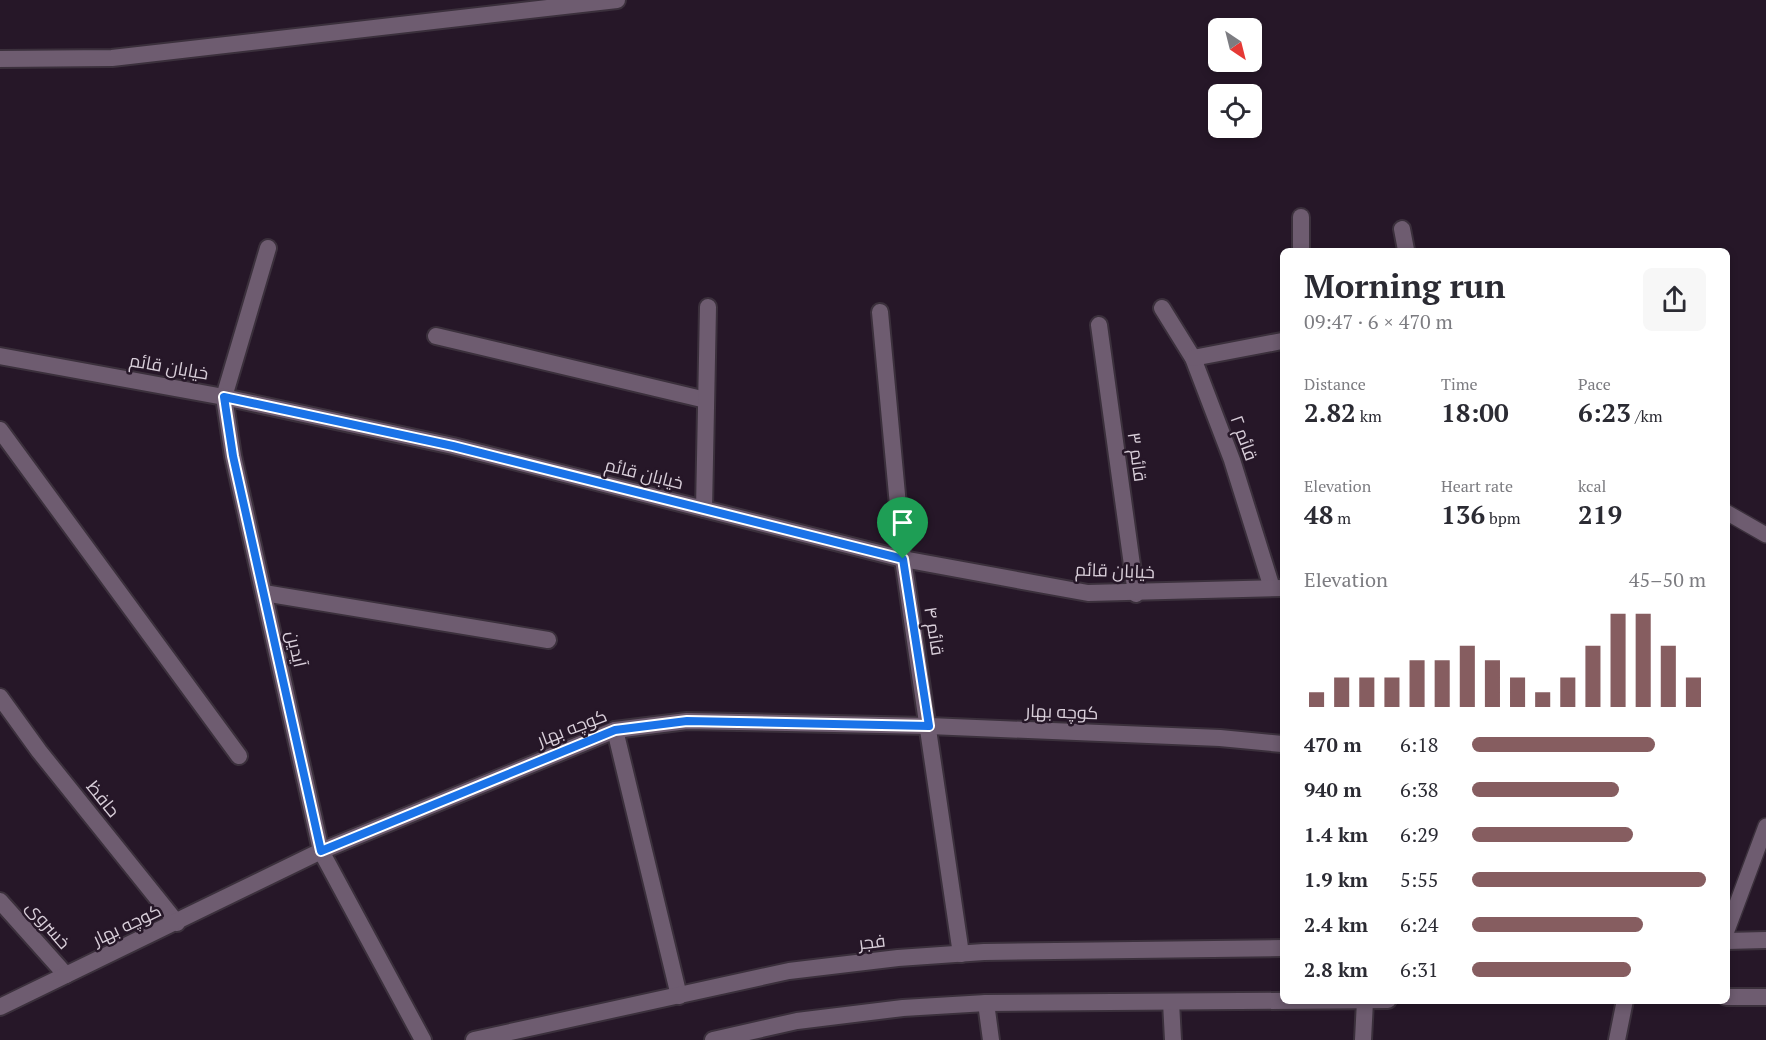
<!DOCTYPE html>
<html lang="en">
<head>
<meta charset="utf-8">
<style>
	body { margin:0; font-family:"PT Serif",Cairo,serif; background:#f7f7f7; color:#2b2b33; height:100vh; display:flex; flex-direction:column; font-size:22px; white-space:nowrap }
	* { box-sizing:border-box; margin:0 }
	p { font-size:20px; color:#7c7c81 }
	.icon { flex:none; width:33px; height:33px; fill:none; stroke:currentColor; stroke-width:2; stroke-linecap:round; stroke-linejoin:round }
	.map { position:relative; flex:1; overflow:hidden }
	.panel { position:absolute; left:1280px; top:248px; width:450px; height:756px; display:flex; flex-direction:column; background:#fff; border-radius:9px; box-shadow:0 3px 9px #0003 }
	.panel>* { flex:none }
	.needle { width:39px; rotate:145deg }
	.tools { position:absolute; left:1208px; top:18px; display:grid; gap:12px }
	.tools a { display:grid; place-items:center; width:54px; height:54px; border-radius:9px; background:#fff; box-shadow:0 3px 9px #0003; font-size:30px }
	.pin { position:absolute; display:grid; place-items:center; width:51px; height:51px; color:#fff; margin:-62px -26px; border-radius:50% 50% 50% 0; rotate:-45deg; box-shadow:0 0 6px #0007 }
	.pin .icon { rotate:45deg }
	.round { display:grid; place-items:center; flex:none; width:63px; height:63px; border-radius:9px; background:#f7f7f7 }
	.summary { display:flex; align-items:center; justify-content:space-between; height:102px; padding:0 24px }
	h1 { font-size:33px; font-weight:700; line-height:45px }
	.stats { display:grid; grid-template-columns:repeat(3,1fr); gap:9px; height:102px; padding:6px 24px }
	.stats div { display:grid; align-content:center }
	.stats b { font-size:26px; font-weight:700 }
	.stats small { font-size:16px; font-weight:400 }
	.stats p { font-size:16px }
	.chart { height:168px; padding:12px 24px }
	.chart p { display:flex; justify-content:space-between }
	.chart svg { width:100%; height:108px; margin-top:6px; stroke:#865d60; stroke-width:6 }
	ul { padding:0 24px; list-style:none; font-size:20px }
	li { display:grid; grid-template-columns:96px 72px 1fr; align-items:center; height:45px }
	li i { height:15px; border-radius:8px; background:#865d60 }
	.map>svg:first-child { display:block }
</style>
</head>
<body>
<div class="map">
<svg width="1766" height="1040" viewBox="0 0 1766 1040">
	<rect width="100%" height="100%" fill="#261728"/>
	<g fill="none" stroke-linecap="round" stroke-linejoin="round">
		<g stroke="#3b303c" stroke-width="18">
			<g id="service">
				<path d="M1726,512L1766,535"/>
				<path d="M1726,933L1766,826"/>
			</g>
		</g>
		<g stroke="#3b303c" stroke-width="20">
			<g id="minor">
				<path d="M0,59L112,58L617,0"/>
				<path d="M1301,217V250"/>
				<path d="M1402,229L1406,250"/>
				<path d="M268,248L224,397L233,456L321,851L423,1040"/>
				<path d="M1162,308L1193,358L1232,460L1272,588"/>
				<path d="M880,312L903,559L961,954"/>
				<path d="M1099,325L1136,594"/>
				<path d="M436,336L706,400"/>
				<path d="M0,356L224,397L453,446L903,559L1088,593L1282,588"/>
				<path d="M1193,358L1282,341"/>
				<path d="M0,430L239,756"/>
				<path d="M704,509L708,307"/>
				<path d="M264,593L548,640"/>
				<path d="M0,697L39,751L177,923"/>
				<path d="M615,730L679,996"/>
				<path d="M0,901L66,975"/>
				<path d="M1171,1002L1173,1040"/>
				<path d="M986,1003L991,1040"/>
				<path d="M0,1007L321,851L615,730L687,721L929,726L1220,738L1282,744"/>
				<path d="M1363,1040L1365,1001"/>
				<path d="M1617,1040L1625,1000"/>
			</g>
		</g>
		<g stroke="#3b303c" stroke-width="20">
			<g id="secondary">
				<path d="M1726,941L1766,940"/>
				<path d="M1726,997H1766"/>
				<path d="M474,1040L789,971L898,958L984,952L1282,948"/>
				<path d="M713,1040L797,1021L903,1008L986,1003L1388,1000"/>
			</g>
		</g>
		<use href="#service" stroke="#6e5c70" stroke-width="15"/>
		<use href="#minor" stroke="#6e5c70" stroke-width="16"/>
		<use href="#secondary" stroke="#6e5c70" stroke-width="16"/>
	</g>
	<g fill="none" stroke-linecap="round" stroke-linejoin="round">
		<g stroke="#fff" stroke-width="12">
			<path id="route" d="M224,397L453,446L903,559L929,726L687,721L615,730L321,851L233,456Z"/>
		</g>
		<use href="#route" stroke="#1a73e8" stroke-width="8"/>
	</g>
	<g text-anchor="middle" stroke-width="5" stroke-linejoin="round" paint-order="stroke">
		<g font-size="18" fill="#d8ced9" stroke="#261728">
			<text transform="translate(169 367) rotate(10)" y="6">خیابان قائم</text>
			<text transform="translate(1244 438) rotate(70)" y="6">قائم ۲</text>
			<text transform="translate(1137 457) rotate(82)" y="6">قائم ۳</text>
			<text transform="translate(644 474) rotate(14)" y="6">خیابان قائم</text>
			<text transform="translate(1115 571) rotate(2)" y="6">خیابان قائم</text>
			<text transform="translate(934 631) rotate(81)" y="6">قائم ۴</text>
			<text transform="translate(296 649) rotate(77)" y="6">آیدین</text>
			<text transform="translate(1062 712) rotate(2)" y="6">کوچه بهار</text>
			<text transform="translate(572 728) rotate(-21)" y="6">کوچه بهار</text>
			<text transform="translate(103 799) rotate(51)" y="6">حافظ</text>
			<text transform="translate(48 925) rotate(49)" y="6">خسروی</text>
			<text transform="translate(127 925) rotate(-25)" y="6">کوچه بهار</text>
			<text transform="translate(872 942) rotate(-7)" y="6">فجر</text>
		</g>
	</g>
</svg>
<div class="tools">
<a><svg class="needle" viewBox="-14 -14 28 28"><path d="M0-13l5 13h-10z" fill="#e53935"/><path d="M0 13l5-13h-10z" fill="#7c7c81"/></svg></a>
<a><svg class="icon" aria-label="locate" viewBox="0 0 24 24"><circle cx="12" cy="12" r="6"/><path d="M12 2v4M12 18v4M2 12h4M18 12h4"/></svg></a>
</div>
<div class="pin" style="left:903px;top:559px;background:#1e9e55"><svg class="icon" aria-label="arrive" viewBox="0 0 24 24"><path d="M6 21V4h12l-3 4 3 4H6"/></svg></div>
<section class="panel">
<div class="summary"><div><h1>Morning run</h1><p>09:47 · 6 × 470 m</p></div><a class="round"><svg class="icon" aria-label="share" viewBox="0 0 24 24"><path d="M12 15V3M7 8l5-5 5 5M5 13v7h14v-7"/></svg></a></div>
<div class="stats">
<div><p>Distance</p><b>2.82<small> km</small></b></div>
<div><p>Time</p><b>18:00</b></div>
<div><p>Pace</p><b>6:23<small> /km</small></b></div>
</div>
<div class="stats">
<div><p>Elevation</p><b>48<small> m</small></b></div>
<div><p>Heart rate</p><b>136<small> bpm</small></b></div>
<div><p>kcal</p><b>219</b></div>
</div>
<div class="chart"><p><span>Elevation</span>45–50 m</p>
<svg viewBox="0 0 160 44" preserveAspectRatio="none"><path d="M5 44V38M15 44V32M25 44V32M35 44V32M45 44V25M55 44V25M65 44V19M75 44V25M85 44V32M95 44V38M105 44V32M115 44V19M125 44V6M135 44V6M145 44V19M155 44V32"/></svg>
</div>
<ul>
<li><b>470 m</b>6:18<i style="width:78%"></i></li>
<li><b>940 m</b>6:38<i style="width:63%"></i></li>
<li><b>1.4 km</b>6:29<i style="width:69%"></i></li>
<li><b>1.9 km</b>5:55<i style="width:100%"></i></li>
<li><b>2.4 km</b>6:24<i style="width:73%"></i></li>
<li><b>2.8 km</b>6:31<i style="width:68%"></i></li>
</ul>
</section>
</div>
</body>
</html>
